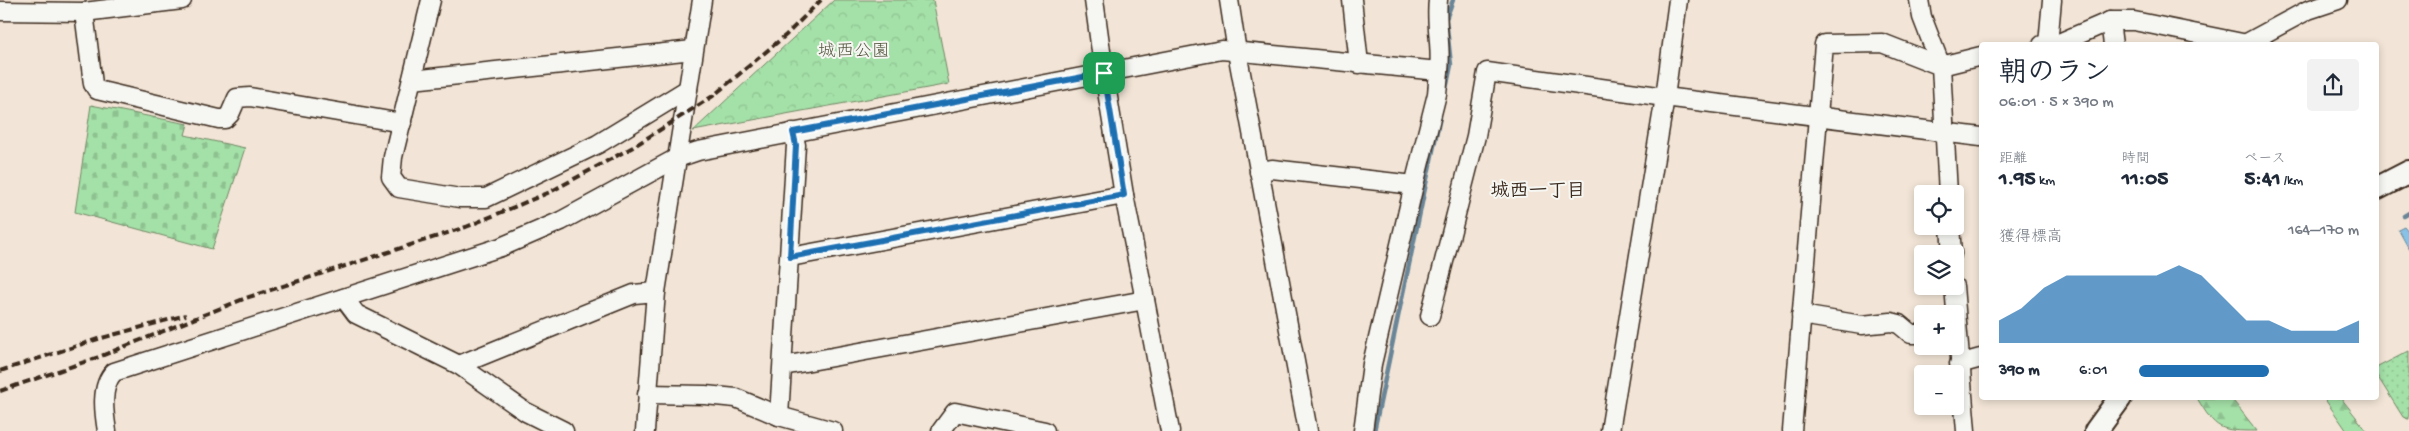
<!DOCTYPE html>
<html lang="ja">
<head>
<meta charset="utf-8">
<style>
	body { margin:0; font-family:"Gochi Hand","Klee One",sans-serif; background:#f2f2f3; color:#1f2937; height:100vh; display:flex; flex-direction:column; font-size:19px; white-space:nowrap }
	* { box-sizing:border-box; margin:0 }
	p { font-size:16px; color:#747a83 }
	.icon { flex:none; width:28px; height:28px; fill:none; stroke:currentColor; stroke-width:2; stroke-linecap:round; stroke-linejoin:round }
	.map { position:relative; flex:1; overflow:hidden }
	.sheet { position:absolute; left:1979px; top:42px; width:400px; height:358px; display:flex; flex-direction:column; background:#fff; border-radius:5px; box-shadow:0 2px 8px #0003 }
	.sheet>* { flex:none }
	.tools { position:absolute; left:1914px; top:185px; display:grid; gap:10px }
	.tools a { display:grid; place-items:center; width:50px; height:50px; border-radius:5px; background:#fff; box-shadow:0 2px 8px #0003; font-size:25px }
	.pin { position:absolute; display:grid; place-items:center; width:42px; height:42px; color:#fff; margin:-21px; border-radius:10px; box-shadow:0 2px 8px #0006 }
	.round { display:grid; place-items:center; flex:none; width:52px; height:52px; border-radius:5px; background:#f2f2f3 }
	.head { display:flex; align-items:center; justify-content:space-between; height:85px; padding:0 20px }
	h1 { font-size:28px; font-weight:800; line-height:38px }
	.metrics { display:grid; grid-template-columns:repeat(3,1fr); gap:8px; height:85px; padding:5px 20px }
	.metrics div { display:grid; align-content:center }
	.metrics b { font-size:21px; font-weight:800 }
	.metrics small { font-size:14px; font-weight:400 }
	.metrics p { font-size:14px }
	.chart { height:140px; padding:10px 20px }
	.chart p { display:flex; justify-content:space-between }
	.chart svg { width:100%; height:90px; margin-top:5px; fill:#1f6fb2; opacity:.7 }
	ul { padding:0 20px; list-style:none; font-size:16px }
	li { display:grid; grid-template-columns:80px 60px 1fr; align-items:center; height:38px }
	li i { height:12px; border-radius:6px; background:#1f6fb2 }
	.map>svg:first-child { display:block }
</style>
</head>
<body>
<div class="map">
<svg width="2409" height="431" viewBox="0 0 2409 431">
	<defs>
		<pattern id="forest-firs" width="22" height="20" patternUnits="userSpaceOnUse" patternTransform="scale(1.25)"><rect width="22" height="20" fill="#a4e1a8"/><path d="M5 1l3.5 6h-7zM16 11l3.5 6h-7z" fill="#8ec190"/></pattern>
		<pattern id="cemetery-stones" width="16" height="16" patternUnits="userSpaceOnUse" patternTransform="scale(1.25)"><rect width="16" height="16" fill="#a4e1a8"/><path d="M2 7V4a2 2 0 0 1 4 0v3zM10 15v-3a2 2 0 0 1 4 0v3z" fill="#8ec190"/></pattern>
		<pattern id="park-crowns" width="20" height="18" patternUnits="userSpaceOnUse" patternTransform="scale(1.25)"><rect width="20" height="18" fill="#a4e1a8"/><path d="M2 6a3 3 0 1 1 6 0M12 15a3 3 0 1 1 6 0" fill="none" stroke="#8ec190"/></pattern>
		<pattern id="garden-dots" width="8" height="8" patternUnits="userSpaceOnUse" patternTransform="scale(1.25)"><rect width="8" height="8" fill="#a4e1a8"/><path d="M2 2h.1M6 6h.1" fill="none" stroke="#8ec190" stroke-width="1.8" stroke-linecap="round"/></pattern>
		<pattern id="water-ripples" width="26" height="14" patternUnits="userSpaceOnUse" patternTransform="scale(1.25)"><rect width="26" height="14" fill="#88c2e7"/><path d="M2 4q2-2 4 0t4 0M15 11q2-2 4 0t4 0" fill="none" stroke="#709ebb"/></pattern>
	</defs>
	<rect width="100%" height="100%" fill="#f2e5d7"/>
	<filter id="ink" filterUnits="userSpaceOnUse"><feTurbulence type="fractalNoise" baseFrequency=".02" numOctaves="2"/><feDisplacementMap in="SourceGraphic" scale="10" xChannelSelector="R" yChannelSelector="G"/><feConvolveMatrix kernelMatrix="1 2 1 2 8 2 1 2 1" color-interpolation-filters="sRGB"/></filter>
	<g filter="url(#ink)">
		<g fill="url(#forest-firs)" stroke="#708663">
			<path d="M2197,398H2231L2257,431C2220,431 2216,430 2197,398Z"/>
			<path d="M2324,398H2341L2367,431H2347Z"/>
		</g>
		<path fill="url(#cemetery-stones)" stroke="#708663" d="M91,105L188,124L185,135L245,148L212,249L75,212Z"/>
		<path fill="url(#park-crowns)" stroke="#708663" d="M834,0H933L949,84L693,131Z"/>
		<path fill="url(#garden-dots)" stroke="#708663" d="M2409,351V419H2408L2403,417L2376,374V368Z"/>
		<path fill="url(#water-ripples)" stroke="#698597" d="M2404,226L2409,232V249L2398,229Z"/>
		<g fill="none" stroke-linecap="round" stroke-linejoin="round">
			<g stroke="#698597" stroke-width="4.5">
				<path d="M1446,89L1451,65L1446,19L1453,0"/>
				<path d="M2404,216L2409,213"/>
				<path d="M1374,431L1440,117"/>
			</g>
			<g stroke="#3b2a1e" stroke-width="21">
				<g id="minor">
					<path d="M431,0L393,157L391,177L399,188L460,198H486L598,144L688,89"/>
					<path d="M1094,0L1104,73L1124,195"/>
					<path d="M1229,0L1237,52L1308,431"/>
					<path d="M1352,0L1359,64"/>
					<path d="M1438,0C1435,24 1442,47 1439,71"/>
					<path d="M1919,0L1922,17L1941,66L1981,56"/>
					<path d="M0,11L84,12L182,0"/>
					<path d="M84,12L93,84L97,90L219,119H225L230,114L237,98L250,97L402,123"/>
					<path d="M2110,21L2113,45"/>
					<path d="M2048,44L2052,0"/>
					<path d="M2245,44L2308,10L2338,0"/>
					<path d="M2042,45L2059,43L2110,21H2134L2252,45"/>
					<path d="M412,80L693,50"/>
					<path d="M1259,172L1272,169L1414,185L1372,364L1363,431"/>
					<path d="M1950,226L1952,254"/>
					<path d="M790,257L1124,195L1145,300"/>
					<path d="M1954,286L1966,431"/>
					<path d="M344,298L356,314L459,365L526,412L564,431"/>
					<path d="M1801,315L1862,325L1891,322L1899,324L1911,334H1922"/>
					<path d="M1430,316L1476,136L1487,72L1665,97L1981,137"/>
					<path d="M1959,364L1981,358"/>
					<path d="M459,365L634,294L656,292"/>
					<path d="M783,366L1145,300L1170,431"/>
					<path d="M647,394L705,395L736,398L779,416L833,431"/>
					<path d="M779,416L796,145L793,132"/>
					<path d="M107,431C104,413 100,386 114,372L501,247L561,221L677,158L698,151L1222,50L1439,71L1437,94L1414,185"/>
					<path d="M645,431L656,292L702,0"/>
					<path d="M941,431L955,412L1045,431"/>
					<path d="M1610,431L1665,97L1678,0"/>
					<path d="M1792,431L1824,44L1882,43L1941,66L1948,194"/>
				</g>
			</g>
			<g stroke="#3b2a1e" stroke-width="26">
				<g id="major">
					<path d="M2376,189L2409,172"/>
					<path d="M2096,431L2120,398"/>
				</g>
			</g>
			<use href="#minor" stroke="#f6f6f2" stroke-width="18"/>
			<use href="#major" stroke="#f6f6f2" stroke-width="22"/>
			<g stroke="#3b2a1e" stroke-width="4" stroke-dasharray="8 4" stroke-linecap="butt">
				<path d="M0,371L98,339L186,315"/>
				<path d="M0,391L96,358L246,298L466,227L550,192L633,147L713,96L786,35L821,0"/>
			</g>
		</g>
	</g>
	<g fill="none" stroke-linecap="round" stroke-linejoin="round" filter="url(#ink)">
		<g stroke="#fff" stroke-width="10">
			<path id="route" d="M1104,73L1124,195L790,257L796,145L793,132Z"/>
		</g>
		<use href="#route" stroke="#1f6fb2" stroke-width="6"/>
	</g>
	<g text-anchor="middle" stroke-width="4" stroke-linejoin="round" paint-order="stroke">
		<g font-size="18" fill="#555840" stroke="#f6f6f2">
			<text x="854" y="56">城西公園</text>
		</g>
		<g font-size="19" font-weight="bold" fill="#3b2a1e" stroke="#f6f6f2">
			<text x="1538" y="196">城西一丁目</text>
		</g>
	</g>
</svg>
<div class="tools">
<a><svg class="icon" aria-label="locate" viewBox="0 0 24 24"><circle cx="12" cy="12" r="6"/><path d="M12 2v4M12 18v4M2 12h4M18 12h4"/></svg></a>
<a><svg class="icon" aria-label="layers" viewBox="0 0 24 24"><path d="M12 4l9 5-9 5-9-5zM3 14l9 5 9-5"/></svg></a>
<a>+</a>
<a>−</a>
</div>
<div class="pin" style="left:1104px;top:73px;background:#1e9e55"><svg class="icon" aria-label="arrive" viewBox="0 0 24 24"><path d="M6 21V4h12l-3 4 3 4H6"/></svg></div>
<section class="sheet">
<div class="head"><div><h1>朝のラン</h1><p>06:01 · 5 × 390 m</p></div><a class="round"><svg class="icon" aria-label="share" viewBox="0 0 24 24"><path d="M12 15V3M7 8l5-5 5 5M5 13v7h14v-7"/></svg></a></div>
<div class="metrics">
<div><p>距離</p><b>1.95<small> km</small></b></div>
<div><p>時間</p><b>11:05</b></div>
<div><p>ペース</p><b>5:41<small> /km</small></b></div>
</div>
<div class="chart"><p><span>獲得標高</span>164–170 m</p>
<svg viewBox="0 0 160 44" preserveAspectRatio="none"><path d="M0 44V33L10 27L20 17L30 11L40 11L50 11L60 11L70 11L80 6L90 11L100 22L110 33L120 33L130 38L140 38L150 38L160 33V44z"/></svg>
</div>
<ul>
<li><b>390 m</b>6:01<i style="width:59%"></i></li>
</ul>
</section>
</div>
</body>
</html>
